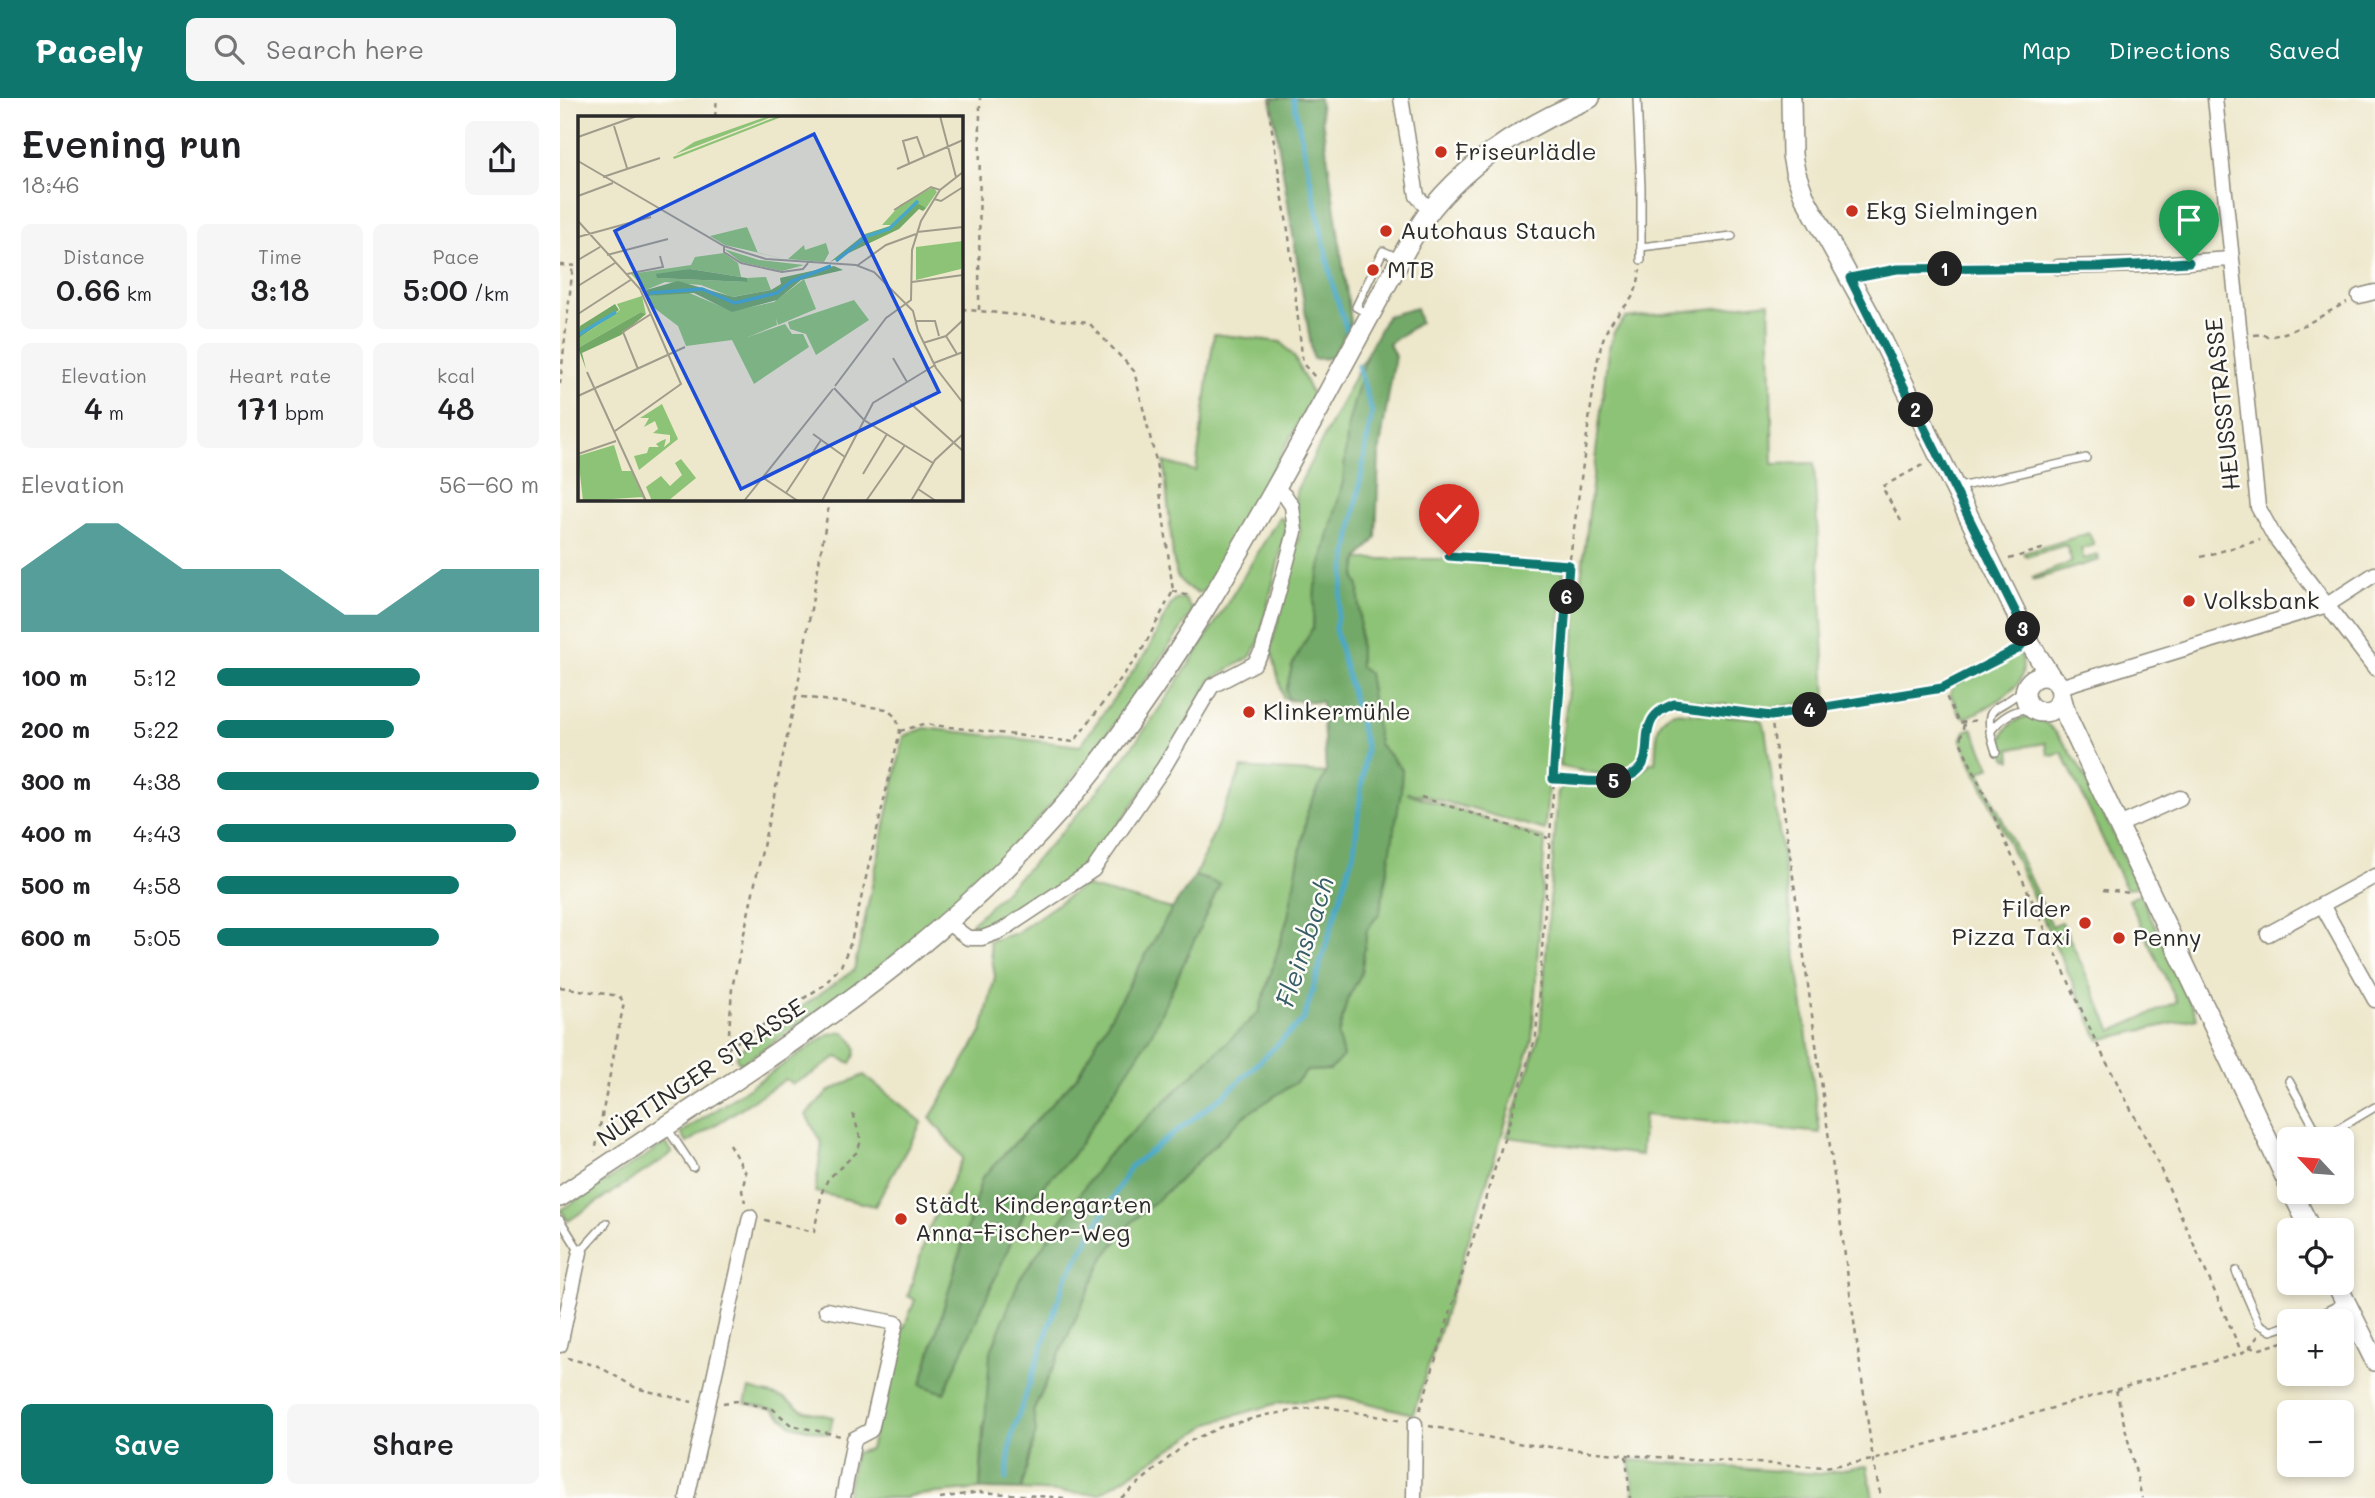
<!DOCTYPE html>
<html lang="en">
<head>
<meta charset="utf-8">
<style>
	body { margin:0; font-family:Mali,sans-serif; background:#f6f6f6; color:#202124; height:100vh; display:flex; flex-direction:column; font-size:26px; white-space:nowrap }
	* { box-sizing:border-box; margin:0 }
	p { font-size:23px; color:#757577 }
	.icon { flex:none; width:38px; height:38px; fill:none; stroke:currentColor; stroke-width:2; stroke-linecap:round; stroke-linejoin:round }
	.map { position:relative; flex:1; overflow:hidden }
	.sheet { display:flex; flex-direction:column; background:#fff; width:560px }
	.sheet>* { flex:none }
	.needle { width:46px; rotate:296deg }
	.buttons { position:absolute; left:1717px; top:1029px; display:grid; gap:14px }
	.buttons a { display:grid; place-items:center; width:77px; height:77px; border-radius:10px; background:#fff; box-shadow:0 4px 10px #0003; font-size:35px }
	.pin { position:absolute; display:grid; place-items:center; width:60px; height:60px; color:#fff; margin:-72px -30px; border-radius:50% 50% 50% 0; rotate:-45deg; box-shadow:0 0 7px #0007 }
	.pin .icon { rotate:45deg }
	.km { position:absolute; width:35px; height:35px; margin:-18px; border-radius:50%; background:#222; color:#fff; font-size:19px; line-height:35px; text-align:center }
	.round { display:grid; place-items:center; flex:none; width:74px; height:74px; border-radius:10px; background:#f6f6f6 }
	.head { display:flex; align-items:center; justify-content:space-between; height:119px; padding:0 21px }
	h1 { font-size:38px; font-weight:600; line-height:52px }
	.figures { display:grid; grid-template-columns:repeat(3,1fr); gap:10px; height:119px; padding:7px 21px }
	.figures div { display:grid; align-content:center; border-radius:10px; background:#f6f6f6; text-align:center }
	.figures b { font-size:30px; font-weight:600 }
	.figures small { font-size:19px; font-weight:400 }
	.figures p { font-size:19px }
	.chart { height:196px; padding:14px 21px }
	.chart p { display:flex; justify-content:space-between }
	.chart svg { width:100%; height:126px; margin-top:7px; fill:#0f766e; opacity:.7 }
	.primary-button { display:flex; gap:14px; margin-top:auto; padding:14px 21px }
	.primary-button a { flex:1; height:80px; border-radius:10px; background:#0f766e; color:#fff; font-size:28px; font-weight:600; line-height:80px; text-align:center }
	.primary-button a+a { background:#f6f6f6; color:#202124 }
	ul { padding:0 21px; list-style:none; font-size:23px }
	li { display:grid; grid-template-columns:112px 84px 1fr; align-items:center; height:52px }
	li i { height:18px; border-radius:9px; background:#0f766e }
	header { display:flex; align-items:center; gap:42px; box-sizing:border-box; height:98px; padding:0 35px; background:#0f766e; color:#fff }
	header strong { font-size:33px }
	nav { display:flex; gap:38px; margin-inline-start:auto; font-size:24px }
	.search { width:490px; height:63px; background:#f6f6f6; display:flex; align-items:center; gap:18px; box-sizing:border-box; padding:0 24px; border-radius:10px; color:#757577; font-size:26px }
	main { display:flex; flex:1; min-height:0 }
	.map>svg:first-child { display:block }
</style>
</head>
<body>
<header>
<strong>Pacely</strong>
<div class="search"><svg class="icon" aria-label="search" viewBox="0 0 24 24"><circle cx="10" cy="10" r="6"/><path d="M15 15l6 6"/></svg>Search here</div>
<nav><a>Map</a><a>Directions</a><a>Saved</a></nav>
</header>
<main>
<section class="sheet">
<div class="head"><div><h1>Evening run</h1><p>18:46</p></div><a class="round"><svg class="icon" aria-label="share" viewBox="0 0 24 24"><path d="M12 15V3M7 8l5-5 5 5M5 13v7h14v-7"/></svg></a></div>
<div class="figures">
<div><p>Distance</p><b>0.66<small> km</small></b></div>
<div><p>Time</p><b>3:18</b></div>
<div><p>Pace</p><b>5:00<small> /km</small></b></div>
</div>
<div class="figures">
<div><p>Elevation</p><b>4<small> m</small></b></div>
<div><p>Heart rate</p><b>171<small> bpm</small></b></div>
<div><p>kcal</p><b>48</b></div>
</div>
<div class="chart"><p><span>Elevation</span>56–60 m</p>
<svg viewBox="0 0 160 44" preserveAspectRatio="none"><path d="M0 44V22L10 14L20 6L30 6L40 14L50 22L60 22L70 22L80 22L90 30L100 38L110 38L120 30L130 22L140 22L150 22L160 22V44z"/></svg>
</div>
<ul>
<li><b>100 m</b>5:12<i style="width:63%"></i></li>
<li><b>200 m</b>5:22<i style="width:55%"></i></li>
<li><b>300 m</b>4:38<i style="width:100%"></i></li>
<li><b>400 m</b>4:43<i style="width:93%"></i></li>
<li><b>500 m</b>4:58<i style="width:75%"></i></li>
<li><b>600 m</b>5:05<i style="width:69%"></i></li>
</ul>
<div class="primary-button"><a>Save</a><a>Share</a></div>
</section>
<div class="map">
<svg width="1815" height="1400" viewBox="0 0 1815 1400">
	<rect width="100%" height="100%" fill="#fdfcf7"/>
	<filter id="ink" filterUnits="userSpaceOnUse"><feTurbulence type="fractalNoise" baseFrequency=".0143" numOctaves="2"/><feDisplacementMap in="SourceGraphic" scale="14" xChannelSelector="R" yChannelSelector="G"/><feConvolveMatrix kernelMatrix="1 2 1 2 8 2 1 2 1" color-interpolation-filters="sRGB"/></filter>
	<filter id="wash" filterUnits="userSpaceOnUse"><feTurbulence type="fractalNoise" baseFrequency=".00686" numOctaves="4" result="noise"/><feDisplacementMap in="SourceGraphic" scale="28" xChannelSelector="R" yChannelSelector="G"/><feGaussianBlur stdDeviation="1.57" result="paint"/><feColorMatrix in="noise" values="0 0 0 0 0 0 0 0 0 0 0 0 0 0 0 0 0 1.4 0 .05"/><feComposite in="paint" operator="in"/></filter>
	<g filter="url(#wash)">
		<rect width="100%" height="100%" fill="#ede7cb"/>
		<g fill="#8dc376" stroke="#5c7750" stroke-width="2">
			<path d="M1209,204L1213,366L1254,365L1266,600L1206,612L1113,600C1100,609 1087,616 1085,632C1084,639 1085,647 1084,655C1077,689 1022,673 999,668L1048,253L1054,234L1065,220Z"/>
			<path d="M654,236L721,244L735,260L753,299L646,492L638,495L626,489L617,478L613,459L604,364L636,373Z"/>
			<path d="M807,255L788,327L783,384L755,489L753,529L732,568L726,594L729,602L723,599L711,550L740,434L735,400L737,391Z"/>
			<path d="M719,419L724,422L726,431L699,544L690,559L652,581L597,673L529,768L438,831L410,835L407,830C462,777 517,722 563,661C621,584 670,502 719,419Z"/>
			<path d="M1529,435L1534,447L1521,451L1524,461L1538,457L1539,462L1473,482L1472,480L1512,464L1506,447L1466,459L1464,455Z"/>
			<path d="M798,461H882L1004,472L985,732L862,697L847,695L985,741L972,942L853,1316L783,1299L718,1305L653,1324L539,1396L461,1392L476,1333L473,1314L544,1159L572,1124L616,1085L684,1018L734,985L747,973L770,972L782,958L778,938L787,902L801,876L807,832L820,813L842,671L819,646L808,576L800,569L799,488L795,481Z"/>
			<path d="M624,500L633,513C561,621 484,729 385,815C321,871 251,919 181,966L176,960L179,953L294,872L344,638L365,630L520,648L588,552L610,508L616,502Z"/>
			<path d="M1461,554C1462,562 1464,569 1462,577C1458,595 1422,612 1406,620L1399,616L1390,595L1393,587Z"/>
			<path d="M1114,614L1196,620L1202,623L1205,630L1260,1035L1084,1017L1081,1057L947,1039L980,935L998,693L1007,684L1061,686L1076,678L1090,665H1095C1097,647 1093,620 1114,614Z"/>
			<path d="M1461,620C1466,620 1473,619 1478,621C1512,632 1561,754 1577,789L1566,791L1502,654L1493,658L1488,656L1486,645L1450,651L1451,662L1447,661C1437,642 1442,630 1461,620Z"/>
			<path d="M1412,630L1430,669L1420,674L1492,828L1502,824L1552,933L1617,904L1569,802L1580,796L1637,920L1539,942L1401,642L1405,633Z"/>
			<path d="M682,670L766,675L748,712L728,819L699,914L663,949L423,1328L420,1391L348,1398L347,1400H286L295,1355L310,1351L333,1257L355,1202L348,1198L369,1130L403,1060L370,1020L422,933L435,878L429,843L456,835L523,788L612,811L516,980L422,1080L361,1286L384,1295L470,1101L512,1058L659,786L635,778Z"/>
			<path d="M284,934C295,944 300,951 291,965L277,959L252,976L232,986L226,981L127,1045L121,1035L269,936Z"/>
			<path d="M304,977L362,1024L315,1108L255,1094L262,1046L246,1017L269,993Z"/>
			<path d="M106,1045L113,1055L8,1123L1,1112Z"/>
			<path d="M189,1291L224,1300L242,1312L273,1319L269,1336L231,1327L213,1311L185,1305Z"/>
			<path d="M1070,1362L1260,1376L1307,1368L1313,1400H1074Z"/>
		</g>
		<g fill="#72a967" stroke="#4e6a49" stroke-width="2">
			<path d="M711,0H759L791,224L772,260L753,261Z"/>
			<path d="M856,210L860,224L829,246L835,258L819,356L816,440L798,461L795,481L799,488L800,569L808,575L819,646L842,671L841,694L820,814L807,832L801,876L787,902L778,938L783,958L770,972L747,973L735,985L684,1018L616,1085L572,1124L544,1159L473,1313L476,1333L461,1392L420,1391L430,1256L459,1182L545,1060L699,914L728,819L748,712L766,675L762,604L729,602L726,594L732,568L753,529L755,489L783,384L788,327L807,255L827,218Z"/>
			<path d="M635,778L660,786L591,937L512,1058L470,1101L384,1295L361,1287L422,1080L516,980L612,811Z"/>
		</g>
		<g fill="none" stroke-linecap="round" stroke-linejoin="round">
			<g stroke="#48a8c7" stroke-width="5">
				<path d="M733,0L773,188L787,233"/>
				<path d="M446,1381L452,1337L505,1182L571,1068L668,994L744,921L794,753L806,649L775,531L812,314L798,268"/>
			</g>
		</g>
	</g>
	<g filter="url(#ink)">
		<g fill="none" stroke-linecap="round" stroke-linejoin="round">
			<g stroke="#8c897b" stroke-width="10">
				<g id="lane">
					<path d="M1077,0L1081,89V162"/>
					<path d="M1081,149L1172,138"/>
					<path d="M808,216L796,209L823,153L841,161"/>
					<path d="M1395,390L1526,360"/>
					<path d="M1430,634C1439,621 1457,608 1473,612"/>
					<path d="M1436,654C1418,598 1439,619 1468,586"/>
					<path d="M1729,983L1761,1041L1815,1009"/>
					<path d="M107,1030L133,1069"/>
					<path d="M0,1122L20,1154L46,1125"/>
					<path d="M1676,1173L1699,1226L1711,1233L1729,1227"/>
					<path d="M1743,1223L1755,1219L1784,1204"/>
				</g>
			</g>
			<g stroke="#8c897b" stroke-width="17">
				<g id="street">
					<path d="M841,0L857,98L870,112"/>
					<path d="M1655,0L1698,409L1714,438L1815,570"/>
					<path d="M1498,169L1581,167L1671,161"/>
					<path d="M1799,198L1815,194"/>
					<path d="M1500,589L1767,507L1815,476"/>
					<path d="M1559,727L1620,700"/>
					<path d="M1762,807L1815,902"/>
					<path d="M388,825L408,840H422L441,833L533,772L604,669L652,588L694,566L702,554L735,434L732,408L726,399L716,390"/>
					<path d="M1708,836L1815,778"/>
					<path d="M266,1212L336,1225L311,1332L294,1341L283,1400"/>
					<path d="M0,1247L20,1154"/>
					<path d="M127,1400L190,1119"/>
					<path d="M854,1400L855,1326"/>
				</g>
			</g>
			<g stroke="#8c897b" stroke-width="22">
				<g id="secondary">
					<path d="M1231,0L1232,57L1235,73L1244,98L1311,219L1459,521L1467,541L1491,579"/>
					<circle cx="1483" cy="596" r="18"/>
					<path d="M1501,598L1507,619L1729,1087"/>
					<path d="M1732,1094L1751,1132"/>
					<path d="M0,1099C181,976 373,866 515,695C613,576 689,440 763,304C785,264 807,223 829,182C843,158 855,131 873,109C914,59 970,25 1030,0"/>
					<path d="M1776,1185L1815,1263"/>
				</g>
			</g>
			<g stroke="#8c897b" stroke-width="2.5" stroke-dasharray="5 5" stroke-linecap="butt">
				<path d="M707,0L729,139L743,266L756,280"/>
				<path d="M155,19L157,0"/>
				<path d="M0,167L19,168"/>
				<path d="M1305,176L1337,171L1484,170"/>
				<path d="M419,212L420,0"/>
				<path d="M1694,237L1703,236L1708,239C1738,234 1760,218 1787,204"/>
				<path d="M0,286L13,167"/>
				<path d="M1341,423L1322,389L1364,366"/>
				<path d="M889,459L1008,467"/>
				<path d="M1641,459L1700,442"/>
				<path d="M1449,461L1482,451L1484,454"/>
				<path d="M613,493L632,499"/>
				<path d="M1383,590L1455,553"/>
				<path d="M1211,618L1313,1362L1321,1400"/>
				<path d="M1404,626L1400,643L1536,944L1592,1052L1681,1253"/>
				<path d="M340,633L364,626L514,644L582,552L613,493L596,363L574,273L529,225L401,211"/>
				<path d="M993,681C1011,681 1041,686 1058,682C1100,671 1079,645 1092,622C1097,613 1105,610 1114,606L1211,618L1382,590L1399,625L1418,622"/>
				<path d="M861,699L988,740"/>
				<path d="M1543,792L1571,795"/>
				<path d="M0,889L59,898L64,904L35,1054"/>
				<path d="M168,950L264,887L281,868L291,844L340,633L336,619L326,611L236,598"/>
				<path d="M170,965L168,950L172,890L236,598L270,401"/>
				<path d="M169,1046L186,1075L182,1093L185,1104"/>
				<path d="M205,1122L254,1134L262,1094L268,1081L297,1054L301,1043L293,1015"/>
				<path d="M1690,1249L1697,1252L1729,1242"/>
				<path d="M7,1260L38,1268L76,1290L132,1304"/>
				<path d="M1556,1292L1582,1400"/>
				<path d="M163,1305L177,1303L213,1311L231,1327L281,1338"/>
				<path d="M860,1312L976,938L1009,467L1037,265C1040,253 1042,240 1049,228C1064,204 1076,207 1080,172"/>
				<path d="M869,1328L963,1346L1065,1357L1265,1369L1313,1362L1682,1255L1690,1249L1698,1238"/>
				<path d="M1066,1358L1070,1400"/>
				<path d="M380,1400L419,1394L506,1400"/>
				<path d="M561,1400L628,1344L661,1329L706,1317L763,1308L842,1323"/>
			</g>
			<use href="#lane" stroke="#fff" stroke-width="7"/>
			<use href="#street" stroke="#fff" stroke-width="14"/>
			<use href="#secondary" stroke="#fff" stroke-width="19"/>
		</g>
	</g>
	<g fill="none" stroke-linecap="round" stroke-linejoin="round" filter="url(#ink)">
		<g stroke="#fff" stroke-width="14">
			<path id="route" d="M889,458L1009,467L993,681C1011,681 1041,686 1058,682C1100,671 1079,645 1092,622C1097,613 1105,610 1114,606L1211,618L1382,590L1458,551L1467,541L1459,521L1290,180L1337,171L1541,169L1629,164"/>
		</g>
		<use href="#route" stroke="#0f766e" stroke-width="9"/>
	</g>
	<g fill="#c8321e" stroke="#fdfcf7" stroke-width="2.5">
		<circle cx="881" cy="54" r="7"/>
		<circle cx="1292" cy="113" r="7"/>
		<circle cx="826" cy="133" r="7"/>
		<circle cx="813" cy="172" r="7"/>
		<circle cx="1629" cy="503" r="7"/>
		<circle cx="689" cy="614" r="7"/>
		<circle cx="1525" cy="825" r="7"/>
		<circle cx="1559" cy="840" r="7"/>
		<circle cx="341" cy="1121" r="7"/>
	</g>
	<g text-anchor="middle" stroke-width="5" stroke-linejoin="round" paint-order="stroke">
		<g font-size="24" fill="#2b2b2b" stroke="#fdfcf7" text-anchor="start">
			<text x="895" y="62">Friseurlädle</text>
			<text x="1306" y="121">Ekg Sielmingen</text>
			<text x="840" y="141">Autohaus Stauch</text>
			<text x="827" y="180">MTB</text>
			<text x="1643" y="511">Volksbank</text>
			<text x="703" y="622">Klinkermühle</text>
			<text x="1511" y="819" text-anchor="end">Filder<tspan x="1511" dy="28">Pizza Taxi</tspan></text>
			<text x="1573" y="848">Penny</text>
			<text x="355" y="1115">Städt. Kindergarten<tspan x="355" dy="28">Anna-Fischer-Weg</tspan></text>
		</g>
		<g font-size="24" fill="#2b2b2b" stroke="#fdfcf7">
			<text transform="translate(1663 306) rotate(-96)" y="8">HEUSSSTRASSE</text>
			<text transform="translate(141 975) rotate(-34)" y="8">NÜRTINGER STRASSE</text>
		</g>
		<g font-size="26" font-style="italic" fill="#375d69" stroke="#fdfcf7">
			<text transform="translate(745 844) rotate(-72)" y="9">Fleinsbach</text>
		</g>
	</g>
	<g transform="translate(18 18)">
		<rect width="385" height="385" fill="#ede7cb"/>
		<path d="M190,0H196L98,38L116,26ZM200,0H206L96,43L95,41ZM355,71L359,76L348,92L333,89L314,109H304L322,89ZM169,111L180,137L207,143L147,129L132,120ZM385,125L383,153L338,164V131ZM248,127L251,137L246,146L210,143L226,129L227,134ZM146,133L181,144L226,149L204,155L163,146ZM146,137L160,147L163,161L112,153L79,162L170,166L169,162L188,161L193,174L154,181L123,169L87,166L68,174L53,158L113,149L117,141ZM226,163L238,193L200,209L198,202L199,209L170,221L207,208L214,218H225L231,231L176,268L154,224L108,230L100,210L75,191L70,180L109,176L154,195L196,186ZM64,180L68,198L63,196L0,232V223L42,194L39,188ZM276,184L291,204L238,239L228,218L212,213L210,206ZM84,288L100,323L61,354L56,340L69,337L71,331H81L78,328L83,325L88,323L86,331L92,326V319L75,317L80,313L77,305L66,311L71,302H62ZM36,329L44,355H54L67,385L64,381L5,385L0,340ZM103,343L118,362L90,385H74L68,371L83,360L92,370L104,359L97,347Z" fill="#8dc376"/>
		<path d="M341,88L348,92L345,95L341,93L321,113L252,146L287,118L315,109L333,89ZM256,150L265,154L223,164L199,184L154,196L116,177L70,180L68,174L100,165L155,181L193,174L203,168L202,162ZM112,153L169,162L170,166L79,162L78,158ZM37,188L41,194L0,223L2,210ZM63,196L68,198L43,219L4,237L8,253L0,232Z" fill="#72a967"/>
		<path fill="none" stroke="#48a8c7" stroke-width="3.5" d="M258,145L289,120L311,113L340,85M71,177L124,173L157,187L199,177L214,165L253,150M0,219L38,196"/>
		<path fill="none" stroke="#9f9c8b" stroke-width="2" d="M362,0L378,61M36,10L49,52M0,21L59,0M0,45L146,130L188,143L278,149L296,156L335,195L340,215L358,252L385,287M331,47L325,25L339,21L346,40M319,53L385,24M25,61L82,42M0,80L35,67M356,83L363,85L385,71M316,94L353,71L362,74M0,105L62,173L103,268L37,315M339,116L385,111M0,121L73,101M146,130V136L163,147L204,156L225,153L230,147M29,139L90,123M0,144L22,131M280,149L308,129L338,118M49,158L85,151L82,140M334,166L385,159M0,170L37,147M0,198L54,163M338,205H357L361,220M368,220L379,238M345,227L368,220L385,204M315,242L329,266M356,247L385,236M60,253L45,216L73,198M9,256L68,385M257,270L308,202L333,184L334,134L343,105L362,74L385,56M256,272L286,304L355,347M0,280L107,231M332,287L385,335M235,318L267,341M0,338L38,325M285,358L309,318M184,361L220,385M340,373L358,385M208,377L243,324M166,385L255,273M244,385L295,287L357,249M288,385L327,329M333,385L357,344L385,318"/>
		<path fill="#1d4ed8" fill-opacity="0.15" stroke="#1d4ed8" stroke-width="3.5" d="M236,18L361,276L163,373L37,115Z"/>
		<rect width="385" height="385" fill="none" stroke="#2b2b2b" stroke-width="3.5"/>
	</g>
</svg>
<div class="buttons">
<a><svg class="needle" viewBox="-14 -14 28 28"><path d="M0-13l5 13h-10z" fill="#e53935"/><path d="M0 13l5-13h-10z" fill="#757577"/></svg></a>
<a><svg class="icon" aria-label="locate" viewBox="0 0 24 24"><circle cx="12" cy="12" r="6"/><path d="M12 2v4M12 18v4M2 12h4M18 12h4"/></svg></a>
<a>+</a>
<a>−</a>
</div>
<div class="pin" style="left:1629px;top:164px;background:#1e9e55"><svg class="icon" aria-label="arrive" viewBox="0 0 24 24"><path d="M6 21V4h12l-3 4 3 4H6"/></svg></div>
<div class="pin" style="left:889px;top:458px;background:#d93025"><svg class="icon" aria-label="check" viewBox="0 0 24 24"><path d="M5 12l5 5 9-10"/></svg></div>
<b class="km" style="left:1385px;top:171px">1</b>
<b class="km" style="left:1356px;top:312px">2</b>
<b class="km" style="left:1463px;top:531px">3</b>
<b class="km" style="left:1250px;top:612px">4</b>
<b class="km" style="left:1054px;top:683px">5</b>
<b class="km" style="left:1007px;top:499px">6</b>
</div>
</main>
</body>
</html>
